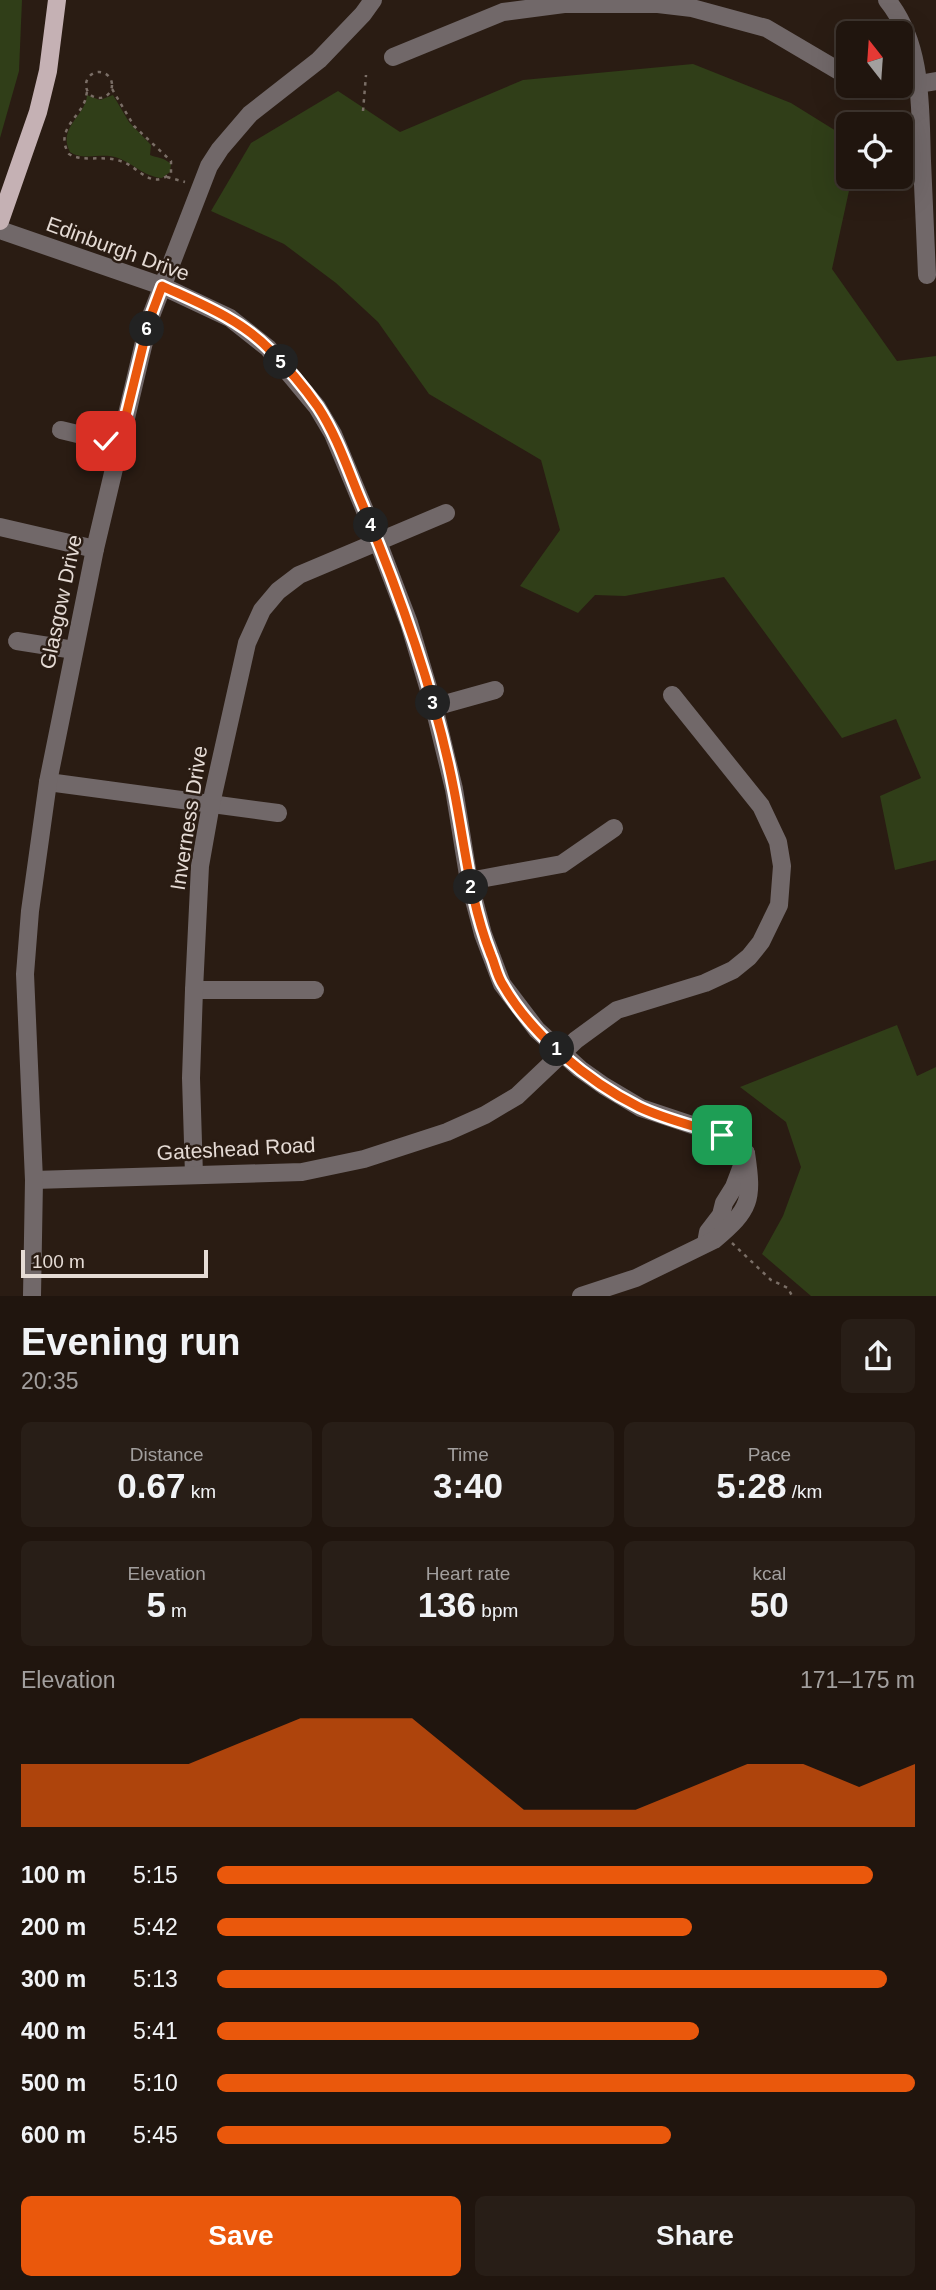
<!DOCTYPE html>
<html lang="en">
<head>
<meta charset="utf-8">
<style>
	body { margin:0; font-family:Helvetica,sans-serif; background:#281e17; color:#f1f3f6; height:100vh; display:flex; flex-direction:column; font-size:26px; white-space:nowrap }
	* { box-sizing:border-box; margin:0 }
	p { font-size:23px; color:#a29f9e }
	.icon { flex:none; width:38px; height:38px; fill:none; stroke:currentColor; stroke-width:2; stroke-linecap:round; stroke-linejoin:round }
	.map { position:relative; height:1296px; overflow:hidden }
	.panel { display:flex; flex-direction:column; background:#20150e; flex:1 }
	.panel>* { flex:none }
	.needle { width:46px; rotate:343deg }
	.fabs { position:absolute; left:836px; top:21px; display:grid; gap:14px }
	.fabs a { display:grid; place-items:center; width:77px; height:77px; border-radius:10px; background:#20150e; box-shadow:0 7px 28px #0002,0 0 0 2px #3d342e; font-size:35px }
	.scale { position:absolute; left:21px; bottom:18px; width:187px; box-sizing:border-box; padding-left:7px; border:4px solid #e5dbd5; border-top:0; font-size:19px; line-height:24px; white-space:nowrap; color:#e5dbd5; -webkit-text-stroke:5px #2a1c13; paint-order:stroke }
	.pin { position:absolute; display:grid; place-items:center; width:60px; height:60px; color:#fff; margin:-30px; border-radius:14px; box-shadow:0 4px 10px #0006 }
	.km { position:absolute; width:35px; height:35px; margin:-18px; border-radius:50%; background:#222; color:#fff; font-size:19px; line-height:35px; text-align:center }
	.round { display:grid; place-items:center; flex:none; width:74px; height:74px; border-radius:10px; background:#281e17 }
	.overview { display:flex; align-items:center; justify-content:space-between; height:119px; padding:0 21px }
	h1 { font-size:38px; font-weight:700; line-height:52px }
	.figures { display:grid; grid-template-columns:repeat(3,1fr); gap:10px; height:119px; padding:7px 21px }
	.figures div { display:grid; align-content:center; border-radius:10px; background:#281e17; text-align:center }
	.figures b { font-size:35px; font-weight:700 }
	.figures small { font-size:19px; font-weight:400 }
	.figures p { font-size:19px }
	.chart { height:196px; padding:14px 21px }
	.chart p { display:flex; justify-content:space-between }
	.chart svg { width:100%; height:126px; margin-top:7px; fill:#ea580c; opacity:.7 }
	.primary-button { display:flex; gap:14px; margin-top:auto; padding:14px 21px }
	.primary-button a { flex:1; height:80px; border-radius:10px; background:#ea580c; color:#fff; font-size:28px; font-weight:700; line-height:80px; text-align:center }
	.primary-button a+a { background:#281e17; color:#f1f3f6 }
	ul { padding:0 21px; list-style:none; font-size:23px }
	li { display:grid; grid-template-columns:112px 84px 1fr; align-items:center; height:52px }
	li i { height:18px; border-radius:9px; background:#ea580c }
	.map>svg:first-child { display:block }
</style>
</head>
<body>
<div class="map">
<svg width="936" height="1296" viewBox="0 0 936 1296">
	<rect width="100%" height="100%" fill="#2a1c13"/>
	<g fill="#303e18">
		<path d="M0,0H22L19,71L0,138Z"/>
		<path d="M693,64L791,103L849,139V177H852L832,269L897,361L936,356V860L895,870L880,796L921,778L896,719L842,738L724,577L625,596L595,595L578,613L520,586L560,530L541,460L429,394L378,322L336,283L284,244L211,211L251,143L338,91L400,132L523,80Z"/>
		<path d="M87,95L100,100L113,95L129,122L151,145L150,155C157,158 163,157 171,164L170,172L162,178C144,177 132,162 115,157C100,153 83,161 70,152C57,127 86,116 87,95Z"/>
		<path d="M897,1025L917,1076L936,1067V1296H811L762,1254L783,1216L801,1167L786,1122L740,1087Z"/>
	</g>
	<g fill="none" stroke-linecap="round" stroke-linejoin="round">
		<g stroke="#7a6e66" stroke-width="2.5" stroke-dasharray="3.5 5" stroke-linecap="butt">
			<circle cx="99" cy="85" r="13"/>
			<path d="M87,92C86,96 86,99 84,103C77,119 55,132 69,154C83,163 104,154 123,162C141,169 151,190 171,173V161L134,126L112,89"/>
			<path d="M363,111L366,75"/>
			<path d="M167,177L185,182"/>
			<path d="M732,1243L771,1280L788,1288L792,1296"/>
		</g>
		<g stroke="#716869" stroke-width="18">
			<path d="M887,0C923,44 920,107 922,161C924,199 925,237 927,275"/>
			<path d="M393,57L503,12L564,4H658L692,8L766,28L839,71L849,74"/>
			<path d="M901,84H919L936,81"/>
			<path d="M0,230L162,286L230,318L268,348L317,407L333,434L378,542L409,623L434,707L454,789L469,881L483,934L502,984L537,1030L580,1069L604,1086L641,1108L722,1135L746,1153"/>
			<path d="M61,430L119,444"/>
			<path d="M0,527L95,549"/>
			<path d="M17,641L74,650"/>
			<path d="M434,707L495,690"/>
			<path d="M48,782L278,813"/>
			<path d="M469,881L562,864L614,828"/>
			<path d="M194,990H315"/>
			<path d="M194,1175L191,1078L194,990L200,866L211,804L247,643L262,610L278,591L299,575L446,513"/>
			<path d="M34,1180L302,1172L364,1159L447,1132L485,1115L517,1096L576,1040L617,1010L705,983L733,970L749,957L761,942L779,905L782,866L778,842L761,806L672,695"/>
			<path d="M706,1243L708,1232L721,1215L724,1203L734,1187L745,1158"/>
			<path d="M32,1296L34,1180L25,974L30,911L48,782L95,549L149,321L209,166L220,149L250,114L319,60L363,14L373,0"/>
			<path d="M581,1296L636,1278L714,1240C751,1209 753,1200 746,1153"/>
		</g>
		<path stroke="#c5b1b4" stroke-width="18" d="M0,221L38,112L48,71L57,0"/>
	</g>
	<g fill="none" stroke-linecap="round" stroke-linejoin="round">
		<g stroke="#fff" stroke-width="14">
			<path id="route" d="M106,441L119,444L149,321L162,286C199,303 240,319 269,349C286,366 304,387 318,407C337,436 348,470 361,501C400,594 435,691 454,790C465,846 470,902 491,955C495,964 497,976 503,985C532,1035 587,1081 639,1107C664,1119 695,1126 722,1135"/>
		</g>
		<use href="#route" stroke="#ea580c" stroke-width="9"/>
	</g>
	<g text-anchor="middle" stroke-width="5" stroke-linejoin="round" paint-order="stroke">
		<g font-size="21" fill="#e5dbd5" stroke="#2a1c13">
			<text transform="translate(118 249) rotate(20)" y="7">Edinburgh Drive</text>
			<text transform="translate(61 602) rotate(-78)" y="7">Glasgow Drive</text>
			<text transform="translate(189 818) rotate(-81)" y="7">Inverness Drive</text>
			<text transform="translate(236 1149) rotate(-3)" y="7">Gateshead Road</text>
		</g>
	</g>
</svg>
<div class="fabs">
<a><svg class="needle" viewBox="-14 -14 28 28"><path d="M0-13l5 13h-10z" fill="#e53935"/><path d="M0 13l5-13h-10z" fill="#a29f9e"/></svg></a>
<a><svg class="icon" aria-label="locate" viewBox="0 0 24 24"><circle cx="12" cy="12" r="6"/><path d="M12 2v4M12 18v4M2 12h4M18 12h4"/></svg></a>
</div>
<div class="scale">100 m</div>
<div class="pin" style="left:722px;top:1135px;background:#1e9e55"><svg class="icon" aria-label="arrive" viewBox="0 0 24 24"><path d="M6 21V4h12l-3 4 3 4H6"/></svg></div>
<div class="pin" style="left:106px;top:441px;background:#d93025"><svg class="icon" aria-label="check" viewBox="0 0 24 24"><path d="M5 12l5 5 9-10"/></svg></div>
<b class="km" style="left:557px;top:1049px">1</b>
<b class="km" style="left:471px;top:887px">2</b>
<b class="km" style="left:433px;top:703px">3</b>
<b class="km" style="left:371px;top:525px">4</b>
<b class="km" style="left:281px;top:362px">5</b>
<b class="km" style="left:147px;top:329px">6</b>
</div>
<section class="panel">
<div class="overview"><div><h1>Evening run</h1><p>20:35</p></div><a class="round"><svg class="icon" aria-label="share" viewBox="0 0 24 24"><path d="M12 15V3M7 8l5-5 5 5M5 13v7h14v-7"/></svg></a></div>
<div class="figures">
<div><p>Distance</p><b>0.67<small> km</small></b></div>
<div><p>Time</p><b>3:40</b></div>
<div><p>Pace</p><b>5:28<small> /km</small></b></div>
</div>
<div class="figures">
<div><p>Elevation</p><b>5<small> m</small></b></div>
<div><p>Heart rate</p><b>136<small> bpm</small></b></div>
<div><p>kcal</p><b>50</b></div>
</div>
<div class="chart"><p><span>Elevation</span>171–175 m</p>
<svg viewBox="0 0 160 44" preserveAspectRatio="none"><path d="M0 44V22L10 22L20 22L30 22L40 14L50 6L60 6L70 6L80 22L90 38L100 38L110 38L120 30L130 22L140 22L150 30L160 22V44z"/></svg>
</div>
<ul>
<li><b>100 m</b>5:15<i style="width:94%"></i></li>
<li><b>200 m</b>5:42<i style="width:68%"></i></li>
<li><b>300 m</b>5:13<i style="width:96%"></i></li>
<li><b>400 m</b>5:41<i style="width:69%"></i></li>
<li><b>500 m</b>5:10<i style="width:100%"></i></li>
<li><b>600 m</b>5:45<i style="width:65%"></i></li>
</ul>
<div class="primary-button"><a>Save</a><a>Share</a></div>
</section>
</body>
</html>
